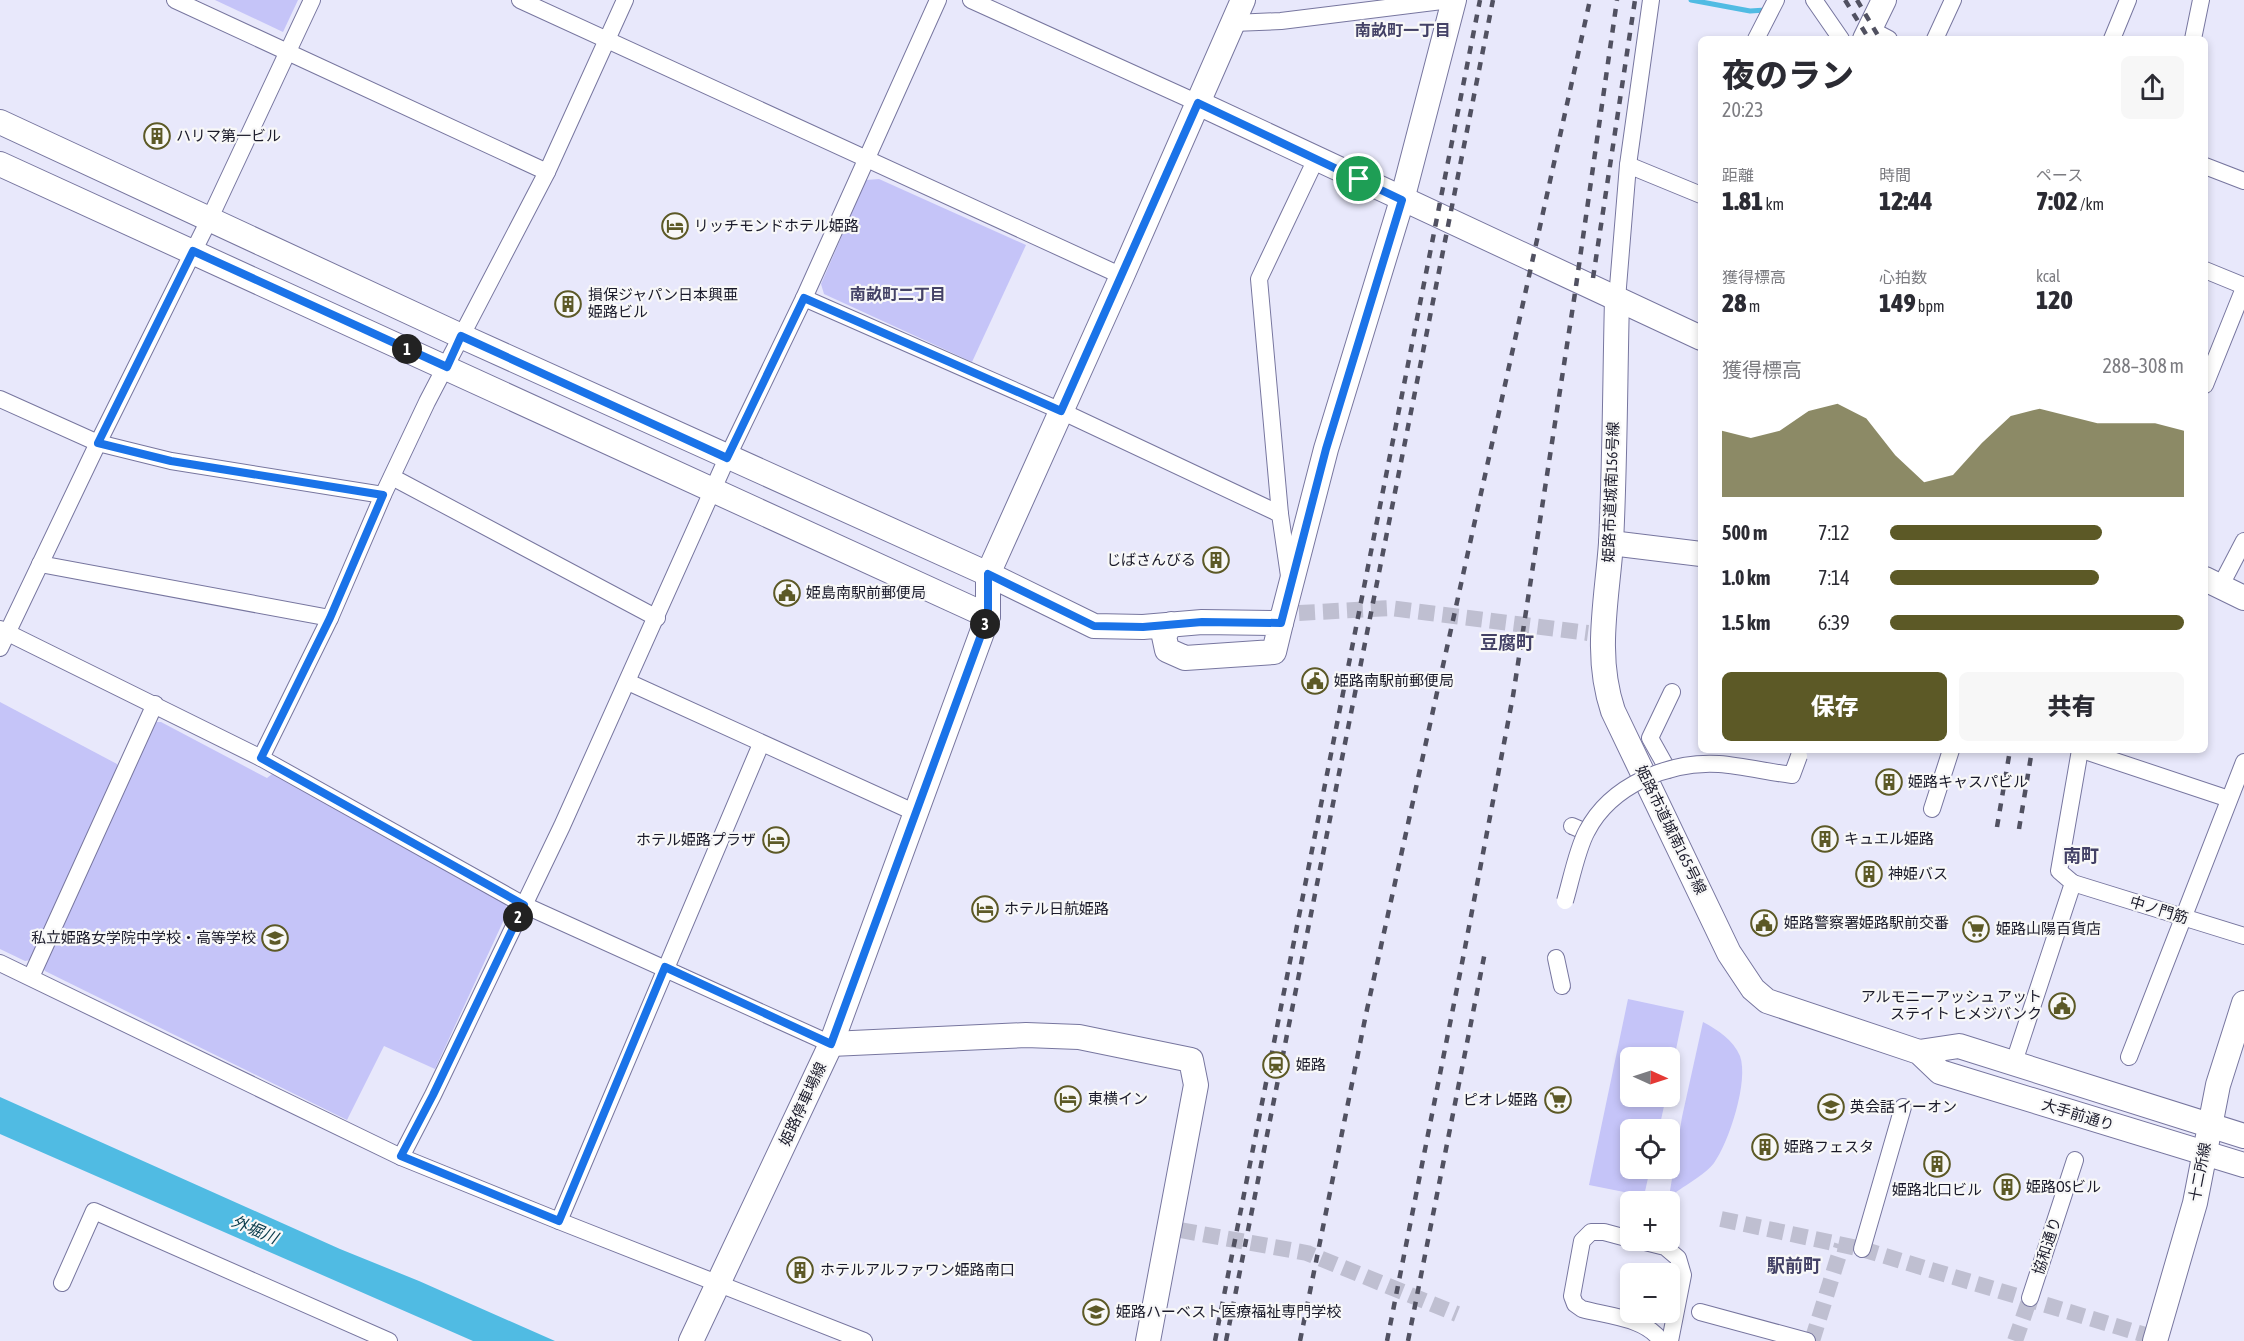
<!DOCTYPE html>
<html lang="ja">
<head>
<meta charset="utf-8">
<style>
	body { margin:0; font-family:"Asap Condensed","Noto Sans JP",sans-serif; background:#f7f7f7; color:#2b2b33; height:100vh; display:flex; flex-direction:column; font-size:22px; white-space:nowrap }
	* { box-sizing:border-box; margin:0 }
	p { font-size:20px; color:#7c7c81 }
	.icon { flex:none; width:33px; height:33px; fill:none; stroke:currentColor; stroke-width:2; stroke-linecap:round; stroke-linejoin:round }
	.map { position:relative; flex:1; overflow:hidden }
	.panel { position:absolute; left:1698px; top:36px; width:510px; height:717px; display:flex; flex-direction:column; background:#fff; border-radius:9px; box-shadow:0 3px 9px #0003 }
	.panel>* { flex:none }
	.needle { width:39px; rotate:93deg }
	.controls { position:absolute; left:1620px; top:1047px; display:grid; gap:12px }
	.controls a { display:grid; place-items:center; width:60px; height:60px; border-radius:9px; background:#fff; box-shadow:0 3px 9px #0003; font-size:30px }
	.pin { position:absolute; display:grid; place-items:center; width:51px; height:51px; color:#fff; margin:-26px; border:3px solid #fff; border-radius:50%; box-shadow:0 2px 6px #0007 }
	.km { position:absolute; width:30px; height:30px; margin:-15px; border-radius:50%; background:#222; color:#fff; font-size:16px; line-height:30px; text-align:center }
	.round { display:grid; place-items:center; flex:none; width:63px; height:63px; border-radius:9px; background:#f7f7f7 }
	.overview { display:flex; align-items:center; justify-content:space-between; height:102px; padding:0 24px }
	h1 { font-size:33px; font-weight:800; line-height:45px }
	.metrics { display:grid; grid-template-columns:repeat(3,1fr); gap:9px; height:102px; padding:6px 24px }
	.metrics div { display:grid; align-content:center }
	.metrics b { font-size:26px; font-weight:800 }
	.metrics small { font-size:16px; font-weight:400 }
	.metrics p { font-size:16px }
	.chart { height:168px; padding:12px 24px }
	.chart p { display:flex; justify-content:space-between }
	.chart svg { width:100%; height:108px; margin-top:6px; fill:#5c5926; opacity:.7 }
	.cta { display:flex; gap:12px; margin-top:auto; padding:12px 24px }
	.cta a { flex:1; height:69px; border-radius:9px; background:#5c5926; color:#fff; font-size:24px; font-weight:800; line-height:69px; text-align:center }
	.cta a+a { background:#f7f7f7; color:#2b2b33 }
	ul { padding:0 24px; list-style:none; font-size:20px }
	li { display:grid; grid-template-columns:96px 72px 1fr; align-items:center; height:45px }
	li i { height:15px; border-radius:8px; background:#5c5926 }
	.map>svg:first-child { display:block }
</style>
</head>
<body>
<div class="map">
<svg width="2244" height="1341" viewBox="0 0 2244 1341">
	<rect width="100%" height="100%" fill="#e8e8fb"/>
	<g fill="#c5c4f8">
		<path d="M215,0H298L283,32Z"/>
		<path d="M879,179L1026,245L972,362L824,294L821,284L866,180Z"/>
		<path d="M0,702L117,764L119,771L31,960L25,961L0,949Z"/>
		<path d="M153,722H161L267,778L272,774L504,900L508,911L435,1069L384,1046L347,1120L45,971L42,965Z"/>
		<path d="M1628,999L1684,1011L1670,1078V1058H1630V1096L1666,1097L1659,1129L1630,1130V1168L1650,1169L1644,1196L1589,1185Z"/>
		<path d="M1703,1022C1718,1030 1733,1040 1740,1056C1749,1081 1729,1142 1714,1163C1706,1174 1681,1188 1669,1197L1682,1117Z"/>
	</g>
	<path fill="#50bbe3" d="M0,1097L340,1249L419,1281L555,1341H473L0,1134Z"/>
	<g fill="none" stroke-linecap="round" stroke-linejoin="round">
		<path stroke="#50bbe3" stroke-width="5" d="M1691,0L1750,11L1766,10"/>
		<g stroke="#bfbfd1" stroke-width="16" stroke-dasharray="16 8" stroke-linecap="butt">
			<path d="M1299,613L1390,608L1588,633"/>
			<path d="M1721,1219L1862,1249L2165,1341"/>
			<path d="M1180,1230L1307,1253L1457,1314"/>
			<path d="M1812,1341L1842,1245"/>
			<path d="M2015,1341L2030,1298"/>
		</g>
		<g stroke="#77769f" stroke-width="18">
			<g id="street">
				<path d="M175,0L547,172"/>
				<path d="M520,0L1122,276"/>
				<path d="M971,0L1198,103"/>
				<path d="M1814,0L1841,39"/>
				<path d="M1233,23L1281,21L1450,0"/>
				<path d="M1870,29L1889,39"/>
				<path d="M1756,39L1776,0"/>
				<path d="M1935,39L1953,0"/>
				<path d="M2112,39L2128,0"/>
				<path d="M2193,39L2201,0"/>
				<path d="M1628,165L1701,195"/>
				<path d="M2205,166L2244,181"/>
				<path d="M2205,270L2244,286"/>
				<path d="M804,298L1061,411L1280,514"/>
				<path d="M1617,299L1628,165L1651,0"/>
				<path d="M2205,385L2244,288"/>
				<path d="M0,399L98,443L171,461L383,495"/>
				<path d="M392,477L657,618"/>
				<path d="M40,564L330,618"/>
				<path d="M1289,576L1280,514L1259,279L1316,159"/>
				<path d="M2220,587L2244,541"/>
				<path d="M0,629L261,758L524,905L831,1044"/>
				<path d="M0,648L98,443L209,220L312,0"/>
				<path d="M628,682L916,813"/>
				<path d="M2082,750L2229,799"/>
				<path d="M261,758L330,618L383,495L427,402L547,172L625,0"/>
				<path d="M1668,770L1650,738L1672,692"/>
				<path d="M1932,809L1951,750"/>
				<path d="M1572,826L1586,832"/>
				<path d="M2073,883L2244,936"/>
				<path d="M1556,958L1562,986"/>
				<path d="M0,963L401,1157L559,1221L864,1341"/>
				<path d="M31,977L155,704"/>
				<path d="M2129,1057L2244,762"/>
				<path d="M2014,1062L2073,883L2059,871L2080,750"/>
				<path d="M401,1157L433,1095L562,826L727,458L804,298L938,0"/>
				<path d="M559,1221L761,744"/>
				<path d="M1630,1239L1604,1232H1591L1582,1241L1572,1296L1575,1304L1582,1309C1608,1316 1646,1318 1661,1341"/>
				<path d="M1637,1240L1665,1247L1678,1258L1683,1275L1670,1341"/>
				<path d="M1862,1249L1903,1107"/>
				<path d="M62,1283L94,1211L389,1341"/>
				<path d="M2030,1298L2075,1160"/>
				<path d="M1700,1312L1807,1341"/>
			</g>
		</g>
		<g stroke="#77769f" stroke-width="26">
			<g id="secondary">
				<path d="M1865,39L1884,0"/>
				<path d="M1198,103L1701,338"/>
				<path d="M0,122L461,336L988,574L1094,626L1143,627L1202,622L1281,623L1274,652L1185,658L1167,650L1164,636L1171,624"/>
				<path d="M0,164L988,616"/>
				<path d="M1617,299C1615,380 1615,462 1611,543C1607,600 1594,655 1613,711L1729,953L1753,989L1767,1001L1919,1052L1940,1072L2244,1165"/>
				<path d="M1611,543L1701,554"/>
				<path d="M2205,579L2244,598"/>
				<path d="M1281,623L1326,449L1402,200L1454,0"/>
				<path d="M831,1044L1026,1035L1079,1037L1191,1060L1196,1085L1148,1341"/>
				<path d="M1919,1052L1959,1046L2244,1136"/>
				<path d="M691,1341L831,1044L988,616V574L1122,276L1243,0"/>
				<path d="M2155,1341L2195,1203L2218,1085L2244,1003"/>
			</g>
		</g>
		<use href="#street" stroke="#fff" stroke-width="16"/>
		<use href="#secondary" stroke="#fff" stroke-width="24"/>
		<g stroke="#515161" stroke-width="4.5" stroke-dasharray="8 8" stroke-linecap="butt">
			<path d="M1845,0L1869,39"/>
			<path d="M1857,0L1880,39"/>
			<path d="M1593,278L1635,0"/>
			<path d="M1997,827L2010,750"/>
			<path d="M2019,829L2032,750"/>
			<path d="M1215,1341L1480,0"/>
			<path d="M1226,1341L1493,0"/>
			<path d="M1300,1341L1366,1014L1590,0"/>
			<path d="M1387,1341L1464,953L1513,696L1575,293L1617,0"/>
			<path d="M1408,1341L1485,952"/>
		</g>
		<g stroke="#77769f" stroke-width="18" stroke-linecap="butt">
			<path id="street-bridge" d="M1565,901C1571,881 1577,849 1587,831C1611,785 1669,761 1719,764C1743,766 1768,772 1792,775L1799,756"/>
		</g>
		<use href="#street-bridge" stroke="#fff" stroke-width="16"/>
	</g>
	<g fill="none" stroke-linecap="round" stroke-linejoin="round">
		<g stroke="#fff" stroke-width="12">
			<path id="route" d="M1198,103L1402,200L1326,449L1281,623L1202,622L1143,627L1094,626L988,574V616L831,1044L665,967L559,1221L401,1156L433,1095L524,905L261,758L330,618L383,495L171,461L98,443L193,251L447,367L461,336L727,458L804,298L1061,411Z"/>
		</g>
		<use href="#route" stroke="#1a73e8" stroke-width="8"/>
	</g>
	<defs>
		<g id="building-ring" transform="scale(1.35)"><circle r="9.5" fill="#f8f8f8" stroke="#5c5926" stroke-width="1.5"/><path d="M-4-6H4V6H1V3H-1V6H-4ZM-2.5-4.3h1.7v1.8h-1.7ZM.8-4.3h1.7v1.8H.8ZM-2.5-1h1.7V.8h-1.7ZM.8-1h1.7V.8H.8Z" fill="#5c5926"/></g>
		<g id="hotel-ring" transform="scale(1.35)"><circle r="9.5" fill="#f8f8f8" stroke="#5c5926" stroke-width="1.5"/><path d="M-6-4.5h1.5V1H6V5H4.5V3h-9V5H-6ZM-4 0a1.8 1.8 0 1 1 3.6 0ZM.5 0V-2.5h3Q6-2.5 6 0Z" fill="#5c5926"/></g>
		<g id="civic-ring" transform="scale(1.35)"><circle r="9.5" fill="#f8f8f8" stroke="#5c5926" stroke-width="1.5"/><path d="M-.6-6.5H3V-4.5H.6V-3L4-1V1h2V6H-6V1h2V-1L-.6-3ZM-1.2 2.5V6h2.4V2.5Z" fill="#5c5926"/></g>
		<g id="supermarket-ring" transform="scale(1.35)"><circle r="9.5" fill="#f8f8f8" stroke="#5c5926" stroke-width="1.5"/><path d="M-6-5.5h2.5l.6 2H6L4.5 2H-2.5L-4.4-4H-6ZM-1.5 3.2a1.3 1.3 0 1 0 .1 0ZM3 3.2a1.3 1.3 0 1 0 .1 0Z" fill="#5c5926"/></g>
		<g id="school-ring" transform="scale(1.35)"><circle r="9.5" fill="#f8f8f8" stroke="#5c5926" stroke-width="1.5"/><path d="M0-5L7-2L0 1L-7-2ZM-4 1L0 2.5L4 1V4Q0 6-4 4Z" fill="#5c5926"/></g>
		<g id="station-ring" transform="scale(1.35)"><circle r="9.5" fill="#f8f8f8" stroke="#5c5926" stroke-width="1.5"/><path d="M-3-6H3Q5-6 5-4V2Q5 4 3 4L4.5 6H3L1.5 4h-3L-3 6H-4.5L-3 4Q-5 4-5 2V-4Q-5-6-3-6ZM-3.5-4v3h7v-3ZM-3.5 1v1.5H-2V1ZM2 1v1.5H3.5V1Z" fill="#5c5926"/></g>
		<g id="university-ring" transform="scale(1.35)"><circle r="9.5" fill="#f8f8f8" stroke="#5c5926" stroke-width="1.5"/><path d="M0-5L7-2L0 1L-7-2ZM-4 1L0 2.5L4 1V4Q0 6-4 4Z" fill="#5c5926"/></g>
	</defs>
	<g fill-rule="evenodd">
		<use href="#building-ring" x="157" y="136"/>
		<use href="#hotel-ring" x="675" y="226"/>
		<use href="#building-ring" x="568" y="304"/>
		<use href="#building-ring" x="1216" y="560"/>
		<use href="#civic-ring" x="787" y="593"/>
		<use href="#civic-ring" x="1315" y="681"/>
		<use href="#building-ring" x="1889" y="782"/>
		<use href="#building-ring" x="1825" y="839"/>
		<use href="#hotel-ring" x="776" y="840"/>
		<use href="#building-ring" x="1869" y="874"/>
		<use href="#hotel-ring" x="985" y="909"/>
		<use href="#civic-ring" x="1764" y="923"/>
		<use href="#supermarket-ring" x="1976" y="929"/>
		<use href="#school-ring" x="275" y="938"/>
		<use href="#civic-ring" x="2062" y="1006"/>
		<use href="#station-ring" x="1276" y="1065"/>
		<use href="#hotel-ring" x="1068" y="1099"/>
		<use href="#supermarket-ring" x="1558" y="1100"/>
		<use href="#university-ring" x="1831" y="1107"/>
		<use href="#building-ring" x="1765" y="1147"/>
		<use href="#building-ring" x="1937" y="1164"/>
		<use href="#building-ring" x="2007" y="1187"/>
		<use href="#building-ring" x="800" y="1270"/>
		<use href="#school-ring" x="1096" y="1312"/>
	</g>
	<g text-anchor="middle" stroke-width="4.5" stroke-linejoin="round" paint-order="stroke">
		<g font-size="15" fill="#1a1a2a" stroke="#f8f8f8" text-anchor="start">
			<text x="176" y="141">ハリマ第一ビル</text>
			<text x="694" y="231">リッチモンドホテル姫路</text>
			<text x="588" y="300">損保ジャパン日本興亜<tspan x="588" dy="17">姫路ビル</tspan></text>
			<text x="1196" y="565" text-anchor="end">じばさんびる</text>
			<text x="806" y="598">姫島南駅前郵便局</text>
			<text x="1334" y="686">姫路南駅前郵便局</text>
			<text x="1908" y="787">姫路キャスパビル</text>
			<text x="1844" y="844">キュエル姫路</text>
			<text x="756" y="845" text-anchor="end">ホテル姫路プラザ</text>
			<text x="1888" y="879">神姫バス</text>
			<text x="1004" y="914">ホテル日航姫路</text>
			<text x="1784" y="928">姫路警察署姫路駅前交番</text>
			<text x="1996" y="934">姫路山陽百貨店</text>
			<text x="256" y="943" text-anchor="end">私立姫路女学院中学校・高等学校</text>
			<text x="2042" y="1002" text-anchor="end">アルモニーアッシュ アット<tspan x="2042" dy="17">ステイト ヒメジバンク</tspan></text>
			<text x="1296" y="1070">姫路</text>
			<text x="1088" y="1104">東横イン</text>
			<text x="1538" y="1105" text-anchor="end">ピオレ姫路</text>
			<text x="1850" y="1112">英会話 イーオン</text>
			<text x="1784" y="1152">姫路フェスタ</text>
			<text x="2026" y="1192">姫路OSビル</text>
			<text x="1937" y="1195" text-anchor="middle">姫路北口ビル</text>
			<text x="820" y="1275">ホテルアルファワン姫路南口</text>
			<text x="1116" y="1317">姫路ハーベスト医療福祉専門学校</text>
		</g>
		<g font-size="15" fill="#1a1a2a" stroke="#f8f8f8">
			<text transform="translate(1611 492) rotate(-88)" y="5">姫路市道城南156号線</text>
			<text transform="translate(1671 830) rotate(64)" y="5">姫路市道城南165号線</text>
			<text transform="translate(2159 910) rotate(17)" y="5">中ノ門筋</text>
			<text transform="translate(803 1104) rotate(-65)" y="5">姫路停車場線</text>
			<text transform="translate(2078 1115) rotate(17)" y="5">大手前通り</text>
			<text transform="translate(2200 1172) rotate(-79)" y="5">十二所線</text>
			<text transform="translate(2047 1246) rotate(-72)" y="5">協和通り</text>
		</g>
		<g font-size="16" font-weight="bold" fill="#434166" stroke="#f8f8f8">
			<text x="1403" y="36">南畝町一丁目</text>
			<text x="898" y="300">南畝町二丁目</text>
		</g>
		<g font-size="16" font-style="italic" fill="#073949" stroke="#f8f8f8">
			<text transform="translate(255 1229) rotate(23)" y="6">外堀川</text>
		</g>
		<g font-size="18" font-weight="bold" fill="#434166" stroke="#f8f8f8">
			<text x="1507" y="649">豆腐町</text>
			<text x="2081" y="862">南町</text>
			<text x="1794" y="1272">駅前町</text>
		</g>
	</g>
</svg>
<div class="controls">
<a><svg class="needle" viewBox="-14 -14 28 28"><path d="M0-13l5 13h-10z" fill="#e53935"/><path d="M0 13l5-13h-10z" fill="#7c7c81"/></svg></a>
<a><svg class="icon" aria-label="locate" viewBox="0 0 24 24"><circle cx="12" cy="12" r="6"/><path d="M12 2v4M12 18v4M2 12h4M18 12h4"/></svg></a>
<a>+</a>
<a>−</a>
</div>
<div class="pin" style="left:1359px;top:179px;background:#1e9e55"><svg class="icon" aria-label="arrive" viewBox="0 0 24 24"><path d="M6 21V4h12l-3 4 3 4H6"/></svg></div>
<b class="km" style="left:407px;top:349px">1</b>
<b class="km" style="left:518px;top:917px">2</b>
<b class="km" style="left:985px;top:624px">3</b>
<section class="panel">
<div class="overview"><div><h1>夜のラン</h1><p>20:23</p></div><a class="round"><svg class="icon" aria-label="share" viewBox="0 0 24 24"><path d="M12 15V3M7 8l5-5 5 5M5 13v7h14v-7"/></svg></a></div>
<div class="metrics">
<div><p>距離</p><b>1.81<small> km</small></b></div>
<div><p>時間</p><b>12:44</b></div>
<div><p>ペース</p><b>7:02<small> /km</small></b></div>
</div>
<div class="metrics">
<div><p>獲得標高</p><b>28<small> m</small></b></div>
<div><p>心拍数</p><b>149<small> bpm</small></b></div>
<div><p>kcal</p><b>120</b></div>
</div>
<div class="chart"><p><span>獲得標高</span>288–308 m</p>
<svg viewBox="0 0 160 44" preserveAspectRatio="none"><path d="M0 44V17L10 20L20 17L30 9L40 6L50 12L60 27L70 38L80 35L90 22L100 11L110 8L120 11L130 14L140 14L150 14L160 17V44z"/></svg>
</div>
<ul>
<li><b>500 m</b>7:12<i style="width:72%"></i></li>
<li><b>1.0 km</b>7:14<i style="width:71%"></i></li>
<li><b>1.5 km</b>6:39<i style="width:100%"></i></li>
</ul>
<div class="cta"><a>保存</a><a>共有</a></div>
</section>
</div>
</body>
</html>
